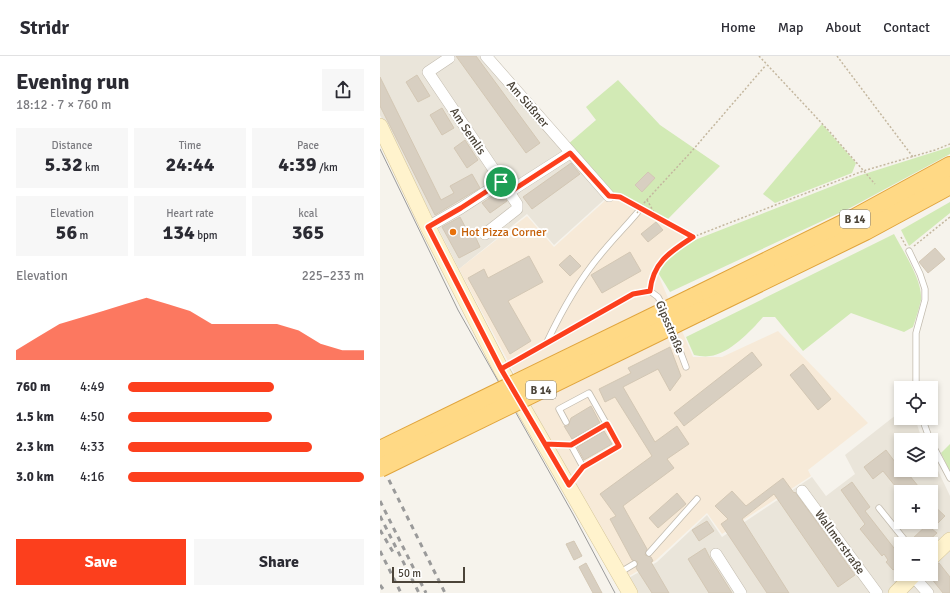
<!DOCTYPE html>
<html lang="en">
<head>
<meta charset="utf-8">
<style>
	body { margin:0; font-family:Signika,sans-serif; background:#f7f7f7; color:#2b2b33; height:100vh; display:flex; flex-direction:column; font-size:15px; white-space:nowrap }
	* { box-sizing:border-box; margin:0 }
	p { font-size:13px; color:#7c7c81 }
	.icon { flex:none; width:22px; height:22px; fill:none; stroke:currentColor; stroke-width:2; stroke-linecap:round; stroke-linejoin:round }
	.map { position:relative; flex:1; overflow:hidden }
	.panel { display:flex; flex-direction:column; background:#fff; width:380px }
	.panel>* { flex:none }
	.fabs { position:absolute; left:514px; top:325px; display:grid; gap:8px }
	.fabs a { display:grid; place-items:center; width:44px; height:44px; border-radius:0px; background:#fff; box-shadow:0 2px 6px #0003; font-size:20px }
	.scale { position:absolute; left:12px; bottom:10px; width:73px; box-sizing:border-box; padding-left:4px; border:2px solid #4b4439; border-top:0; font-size:11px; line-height:14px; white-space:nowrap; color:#4b4439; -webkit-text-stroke:3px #fff; paint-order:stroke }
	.pin { position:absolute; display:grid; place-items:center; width:34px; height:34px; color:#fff; margin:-17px; border:2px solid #fff; border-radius:50%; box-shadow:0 1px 4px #0007 }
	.round { display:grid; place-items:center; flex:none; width:42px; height:42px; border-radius:0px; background:#f7f7f7 }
	.head { display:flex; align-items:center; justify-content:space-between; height:68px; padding:0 16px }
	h1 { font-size:22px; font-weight:700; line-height:30px }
	.figures { display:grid; grid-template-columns:repeat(3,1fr); gap:6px; height:68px; padding:4px 16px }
	.figures div { display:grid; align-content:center; border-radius:0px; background:#f7f7f7; text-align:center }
	.figures b { font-size:20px; font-weight:700 }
	.figures small { font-size:11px; font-weight:400 }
	.figures p { font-size:11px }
	.chart { height:112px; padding:8px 16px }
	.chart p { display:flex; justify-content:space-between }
	.chart svg { width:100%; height:72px; margin-top:4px; fill:#fc3f1d; opacity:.7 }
	.button { display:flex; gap:8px; margin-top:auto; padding:8px 16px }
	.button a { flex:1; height:46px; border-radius:0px; background:#fc3f1d; color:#fff; font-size:16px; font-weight:700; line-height:46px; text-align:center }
	.button a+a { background:#f7f7f7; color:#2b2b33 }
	ul { padding:0 16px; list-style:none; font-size:13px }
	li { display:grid; grid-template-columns:64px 48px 1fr; align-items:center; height:30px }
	li i { height:10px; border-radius:5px; background:#fc3f1d }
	header { display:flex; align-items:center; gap:24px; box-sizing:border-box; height:56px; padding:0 20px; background:#fff; border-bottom:1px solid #e1e1e2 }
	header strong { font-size:19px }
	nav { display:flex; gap:22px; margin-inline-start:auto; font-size:14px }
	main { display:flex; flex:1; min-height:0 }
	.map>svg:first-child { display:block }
</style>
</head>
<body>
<header>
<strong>Stridr</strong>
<nav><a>Home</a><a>Map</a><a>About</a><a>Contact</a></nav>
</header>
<main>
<section class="panel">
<div class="head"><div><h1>Evening run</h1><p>18:12 · 7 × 760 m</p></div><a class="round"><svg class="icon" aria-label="share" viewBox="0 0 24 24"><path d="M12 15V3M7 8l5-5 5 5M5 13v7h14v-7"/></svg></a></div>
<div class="figures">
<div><p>Distance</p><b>5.32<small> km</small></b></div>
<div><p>Time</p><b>24:44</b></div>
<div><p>Pace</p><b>4:39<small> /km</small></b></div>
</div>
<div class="figures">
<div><p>Elevation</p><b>56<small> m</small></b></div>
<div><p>Heart rate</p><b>134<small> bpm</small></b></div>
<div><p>kcal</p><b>365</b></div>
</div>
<div class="chart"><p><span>Elevation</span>225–233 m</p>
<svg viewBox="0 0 160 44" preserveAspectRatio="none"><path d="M0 44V38L10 30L20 22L30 18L40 14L50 10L60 6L70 10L80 14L90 22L100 22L110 22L120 22L130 26L140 34L150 38L160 38V44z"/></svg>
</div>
<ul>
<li><b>760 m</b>4:49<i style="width:62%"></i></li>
<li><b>1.5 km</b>4:50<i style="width:61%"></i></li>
<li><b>2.3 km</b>4:33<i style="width:78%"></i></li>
<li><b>3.0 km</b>4:16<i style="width:100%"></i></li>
</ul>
<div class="button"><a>Save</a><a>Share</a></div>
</section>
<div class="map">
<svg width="570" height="537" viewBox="0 0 570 537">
	<rect width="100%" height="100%" fill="#f6f3ec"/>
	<g fill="#eae5da" fill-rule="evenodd">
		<path d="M0,0H65L68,5L75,0H104L227,141L174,189L147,158L79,213L0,59Z"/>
		<path d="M521,355V362H535L542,384H521V414H551V400L570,440V537H252L245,524L277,506L327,459L342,481L432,421L446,440L475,418L465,399ZM521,436H551V466H521ZM521,488H551V518H521Z"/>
	</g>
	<path fill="#f7ead8" d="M228,142H240L312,184L291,197L277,216L313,301H342L398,275L488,367L428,414L431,420L342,478L327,457L275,505L244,523L79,213L147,160L174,191Z"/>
	<g fill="#d2eab5">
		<path d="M238,24L280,69L340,110L286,165L240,139L229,138L187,89L216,64L206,51Z"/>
		<path d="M442,68L476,107L472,117L395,147L383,138Z"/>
		<path d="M570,91V98L470,152L290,236L277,215L292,198L315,184L478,120Z"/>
		<path d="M570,146V157L529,190L521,174Z"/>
		<path d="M514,178C523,195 543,225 541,244C539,253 536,262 533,271L524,276L471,257L423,295L395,261H383C371,275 349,298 330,300C325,301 319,300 314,299L306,281Z"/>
		<path d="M570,388V416L561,397Z"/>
	</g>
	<g fill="#d8cfc1" stroke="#d3c7b4">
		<path d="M76,0H96L160,87L146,97Z"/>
		<path d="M37,19L50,40L38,46L26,26Z"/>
		<path d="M0,21L61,144L74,137L70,130L92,118L100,132L55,159L0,50Z"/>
		<path d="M62,52L74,72L62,79L50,59Z"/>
		<path d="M85,84L98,104L87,112L74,92Z"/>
		<path d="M191,107L200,118L152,153L143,141Z"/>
		<path d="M268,116L275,122L262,136L255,129Z"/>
		<path d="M120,135L127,145L110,157L102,147Z"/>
		<path d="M80,161L91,182L95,180L100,191L79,202L62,171Z"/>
		<path d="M276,166L283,174L268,186L261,178Z"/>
		<path d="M555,192L565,203L548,217L539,206Z"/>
		<path d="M250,196L261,215L222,237L211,219Z"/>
		<path d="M190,199L201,210L190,220L179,209Z"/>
		<path d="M149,200L163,226L128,245L151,285L130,298L88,222L104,213L108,222Z"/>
		<path d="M290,291L301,320L290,335L278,313L243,331L275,386L297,370L309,388L287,403L294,412L243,450L267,493L265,499L271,501L273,505L271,506L289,537H272L256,512L258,506L252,504L230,463L236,460L220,438L272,400L235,341L225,346L219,333L251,317L248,312Z"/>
		<path d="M372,296L382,309L304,370L294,357Z"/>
		<path d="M423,308L451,343L438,354L410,319Z"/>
		<path d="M211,350L220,367L192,383L184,370H188L191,362Z"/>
		<path d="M224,375L232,388L204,404L197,391Z"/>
		<path d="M506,394L521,414H525L543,436H520L503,415L493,423L484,411Z"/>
		<path d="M403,422L414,437L415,436L475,519L458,531L394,438L362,463L409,537H387L341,468L348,463L335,450L352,435L366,450Z"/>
		<path d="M472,426L490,451L485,455L521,501V508L513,514L506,506L508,504L504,498L502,500L480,473L485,468L461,434Z"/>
		<path d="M297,437L306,448L278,472L269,462Z"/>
		<path d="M551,447L565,460L552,473L557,477L545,488H535L531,484L548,468L551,472Z"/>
		<path d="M327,465L334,475L319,485L312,474Z"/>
		<path d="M194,485L202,500L194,504L186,488Z"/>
		<path d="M325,492L330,502L352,537H329L308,503Z"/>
		<path d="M206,507L222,537H213L199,511Z"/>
		<path d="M559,507L570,521V537H563L551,522V512Z"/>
	</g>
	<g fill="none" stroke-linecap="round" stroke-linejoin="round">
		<g stroke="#c2bbae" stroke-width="7">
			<g id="service">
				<path d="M529,195L540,218L545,233V244L536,277V332"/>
				<path d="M291,271L306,311"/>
				<path d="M167,286C182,254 203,218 226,192C236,180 247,169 257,157"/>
				<path d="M121,313L253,238L270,235L278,241L285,254"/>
				<path d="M542,362L550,384"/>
				<path d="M186,366L179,353L209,337L239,390L203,411L189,428"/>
				<path d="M551,386L570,422"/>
				<path d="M165,388L191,389L227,368"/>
				<path d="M191,389L203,411"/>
				<path d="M499,452L528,488"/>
				<path d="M269,497L317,443"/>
				<path d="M239,517L254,508"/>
			</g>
		</g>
		<g stroke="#c2bbae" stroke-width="12">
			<g id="minor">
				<path d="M68,0L69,2L48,16L137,148V153L105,178"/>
				<path d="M106,0L229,140"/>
				<path d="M129,136L190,97"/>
				<path d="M48,171L81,152L121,126"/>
				<path d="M422,435L497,537"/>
				<path d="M336,498L361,537"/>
				<path d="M533,520L548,537"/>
			</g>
		</g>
		<g stroke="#d6c79b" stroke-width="16">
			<g id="secondary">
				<path d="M0,70L48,171L121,313L250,537"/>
				<path d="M551,502L570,484"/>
				<path d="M516,537L535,518"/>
			</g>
		</g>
		<g stroke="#e0a43c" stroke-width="20">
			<g id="trunk">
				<path d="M314,241L475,162L570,110"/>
				<path d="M321,255L485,175L570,129"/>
			</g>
		</g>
		<g stroke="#c4b79f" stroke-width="1.5" stroke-dasharray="2 2" stroke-linecap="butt">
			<path d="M379,0L449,75L495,128"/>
			<path d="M457,0L533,101"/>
			<path d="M239,141L257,150"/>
			<path d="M267,144L276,160"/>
			<path d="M264,147L311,96L386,9"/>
			<path d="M264,153L312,181"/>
			<path d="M521,181L526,190"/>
			<path d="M534,190L570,161"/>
			<path d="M271,227L277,211L284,202L313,181L483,115L555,94L570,88"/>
		</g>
		<use href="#service" stroke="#fff" stroke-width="5.5"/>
		<use href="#minor" stroke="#fff" stroke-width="11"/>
		<use href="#secondary" stroke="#fff3cd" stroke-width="15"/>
		<use href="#trunk" stroke="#ffd985" stroke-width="18"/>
		<path stroke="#9a9a9a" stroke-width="1" d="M0,93L78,254L193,458L235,537"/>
		<g stroke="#9a9a9a" stroke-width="3" stroke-dasharray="5 5" stroke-linecap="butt">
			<path d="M0,406L65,537"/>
			<path d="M0,445L46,537"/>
			<path d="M0,460L39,537"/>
			<path d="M0,474L13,496"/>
			<path d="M0,495L21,537"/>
			<path d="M0,529L6,537"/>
		</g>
		<g stroke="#e0a43c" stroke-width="20" stroke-linecap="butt">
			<g id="trunk-bridge">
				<path d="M0,394L314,241"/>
				<path d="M0,412L321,255"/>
			</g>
		</g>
		<path stroke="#c4b79f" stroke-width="1.5" stroke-dasharray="2 2" stroke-linecap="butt" d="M257,157L264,147"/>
		<use href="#trunk-bridge" stroke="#ffd985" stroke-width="18"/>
	</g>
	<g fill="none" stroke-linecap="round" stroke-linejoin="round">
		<g stroke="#fff" stroke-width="8">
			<path id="route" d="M121,126L81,152L48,171L121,313L165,388L191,389L227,368L239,390L203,411L189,429L121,313L253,238L270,235C273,206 290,196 313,181L240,141L229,140L190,97L130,136L121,126"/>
		</g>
		<use href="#route" stroke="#fc3f1d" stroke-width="5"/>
	</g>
	<circle fill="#e8710a" stroke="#fff" stroke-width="1.5" cx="73" cy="176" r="4"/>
	<g text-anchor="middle" stroke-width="4" stroke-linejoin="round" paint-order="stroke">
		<g fill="#fff" stroke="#817c74" stroke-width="1">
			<rect x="460" y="154" width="30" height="18" rx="3"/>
			<rect x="146" y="325" width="30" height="18" rx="3"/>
		</g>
		<g font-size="11" font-weight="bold" fill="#4b4439">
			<text x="475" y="167">B 14</text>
			<text x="161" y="338">B 14</text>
		</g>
		<g font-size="12" fill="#4b4439" stroke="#fff">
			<text transform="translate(148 48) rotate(49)" y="4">Am Süßner</text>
			<text transform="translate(88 75) rotate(56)" y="4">Am Semlis</text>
			<text transform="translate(290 271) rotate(67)" y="4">Gipsstraße</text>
			<text transform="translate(460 486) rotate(54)" y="4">Wallmerstraße</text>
		</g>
		<g font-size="12" fill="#c56008" stroke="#fff" text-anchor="start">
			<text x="81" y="180">Hot Pizza Corner</text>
		</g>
	</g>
</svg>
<div class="fabs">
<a><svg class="icon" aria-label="locate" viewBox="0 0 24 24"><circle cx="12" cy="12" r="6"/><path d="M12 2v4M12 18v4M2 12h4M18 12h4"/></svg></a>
<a><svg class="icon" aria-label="layers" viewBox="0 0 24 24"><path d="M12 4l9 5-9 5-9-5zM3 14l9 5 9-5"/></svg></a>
<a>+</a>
<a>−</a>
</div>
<div class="scale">50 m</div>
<div class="pin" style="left:121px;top:126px;background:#1e9e55"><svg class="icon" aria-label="arrive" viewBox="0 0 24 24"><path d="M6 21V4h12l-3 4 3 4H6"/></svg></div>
</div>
</main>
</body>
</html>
